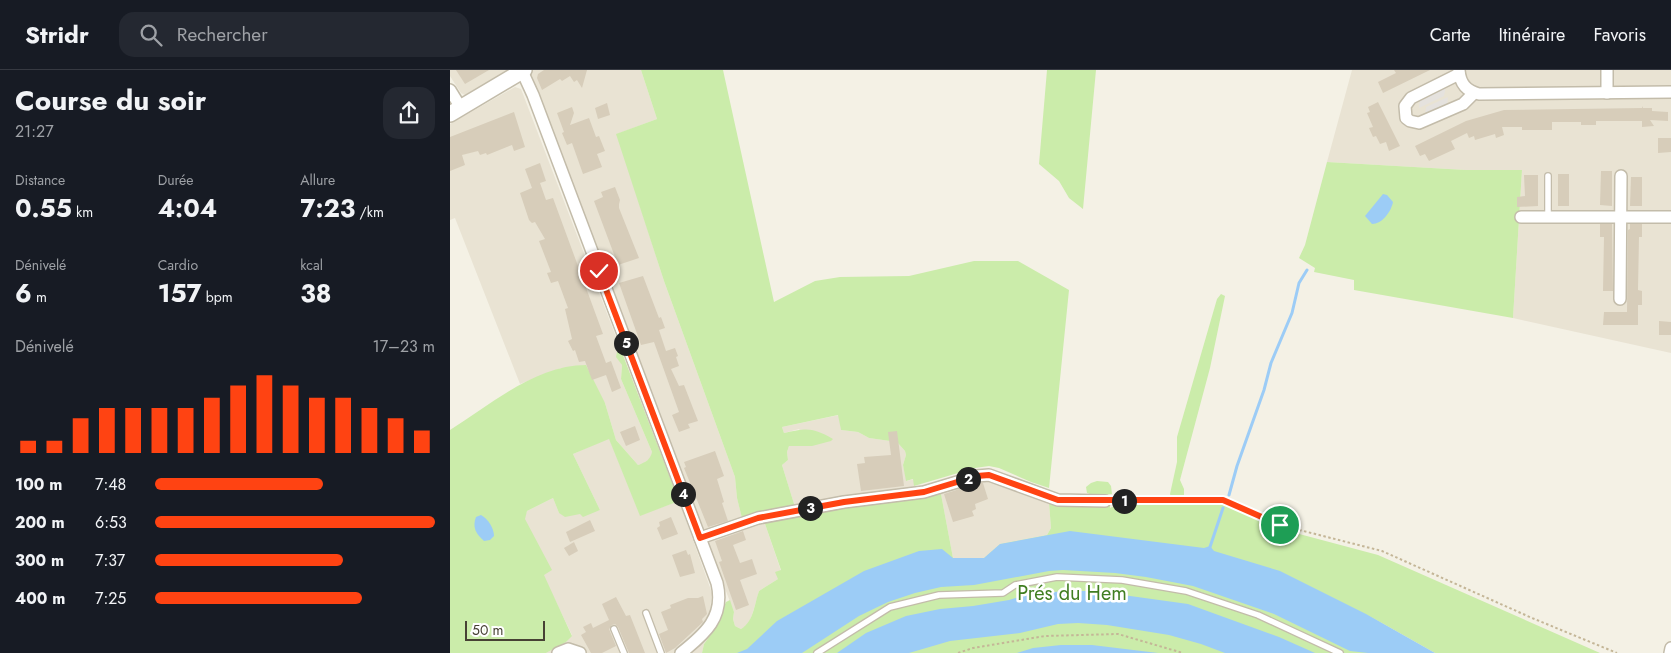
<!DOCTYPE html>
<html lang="fr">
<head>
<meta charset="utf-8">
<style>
	body { margin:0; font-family:Jost,sans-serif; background:#242831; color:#f1f3f6; height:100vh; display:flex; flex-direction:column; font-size:19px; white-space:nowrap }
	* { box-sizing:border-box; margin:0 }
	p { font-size:16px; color:#9ea1a6 }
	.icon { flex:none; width:28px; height:28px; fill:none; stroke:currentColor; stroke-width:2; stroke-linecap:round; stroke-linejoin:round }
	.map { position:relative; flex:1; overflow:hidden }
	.details { display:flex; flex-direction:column; background:#171b24; width:450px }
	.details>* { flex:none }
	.scale { position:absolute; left:15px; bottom:12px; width:80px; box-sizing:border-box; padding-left:5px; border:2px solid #474134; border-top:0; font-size:14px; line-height:18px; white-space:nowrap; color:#474134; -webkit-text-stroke:4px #fff; paint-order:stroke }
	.pin { position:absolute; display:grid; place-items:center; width:42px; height:42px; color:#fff; margin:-21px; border:2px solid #fff; border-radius:50%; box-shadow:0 1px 5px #0007 }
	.km { position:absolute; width:25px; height:25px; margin:-12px; border-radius:50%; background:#222; color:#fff; font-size:14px; line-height:25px; text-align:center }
	.round { display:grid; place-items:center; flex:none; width:52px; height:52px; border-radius:15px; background:#242831 }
	.overview { display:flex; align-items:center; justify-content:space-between; height:85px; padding:0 15px }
	h1 { font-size:28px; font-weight:700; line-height:38px }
	.metrics { display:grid; grid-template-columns:repeat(3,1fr); gap:8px; height:85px; padding:5px 15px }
	.metrics div { display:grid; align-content:center }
	.metrics b { font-size:25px; font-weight:700 }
	.metrics small { font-size:14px; font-weight:400 }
	.metrics p { font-size:14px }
	.chart { height:140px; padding:10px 15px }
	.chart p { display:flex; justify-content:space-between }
	.chart svg { width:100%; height:90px; margin-top:5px; stroke:#ff4312; stroke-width:6 }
	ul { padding:0 15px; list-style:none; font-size:16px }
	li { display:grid; grid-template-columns:80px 60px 1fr; align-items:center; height:38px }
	li i { height:12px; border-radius:6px; background:#ff4312 }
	header { display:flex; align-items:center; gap:30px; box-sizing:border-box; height:70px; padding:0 25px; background:#171b24; border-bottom:1px solid #363941 }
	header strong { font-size:24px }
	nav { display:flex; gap:28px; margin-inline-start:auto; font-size:18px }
	.search { width:350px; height:45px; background:#242831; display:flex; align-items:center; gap:12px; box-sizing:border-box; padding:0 18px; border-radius:15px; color:#9ea1a6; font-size:19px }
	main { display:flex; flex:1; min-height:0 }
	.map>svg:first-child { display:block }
</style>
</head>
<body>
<header>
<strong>Stridr</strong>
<div class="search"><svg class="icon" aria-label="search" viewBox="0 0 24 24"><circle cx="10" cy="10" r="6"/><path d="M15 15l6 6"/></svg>Rechercher</div>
<nav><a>Carte</a><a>Itinéraire</a><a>Favoris</a></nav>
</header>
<main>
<section class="details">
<div class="overview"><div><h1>Course du soir</h1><p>21:27</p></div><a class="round"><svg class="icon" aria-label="share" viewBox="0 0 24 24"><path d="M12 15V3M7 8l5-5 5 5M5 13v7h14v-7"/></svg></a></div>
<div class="metrics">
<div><p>Distance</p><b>0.55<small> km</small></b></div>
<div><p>Durée</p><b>4:04</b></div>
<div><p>Allure</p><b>7:23<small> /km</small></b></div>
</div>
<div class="metrics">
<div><p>Dénivelé</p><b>6<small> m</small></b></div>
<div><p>Cardio</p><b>157<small> bpm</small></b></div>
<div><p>kcal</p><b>38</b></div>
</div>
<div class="chart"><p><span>Dénivelé</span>17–23 m</p>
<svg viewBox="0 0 160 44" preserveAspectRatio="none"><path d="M5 44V38M15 44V38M25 44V27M35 44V22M45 44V22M55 44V22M65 44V22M75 44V17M85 44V11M95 44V6M105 44V11M115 44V17M125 44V17M135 44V22M145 44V27M155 44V33"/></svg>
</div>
<ul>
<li><b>100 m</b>7:48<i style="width:60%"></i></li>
<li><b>200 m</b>6:53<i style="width:100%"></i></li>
<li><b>300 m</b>7:37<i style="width:67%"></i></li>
<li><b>400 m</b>7:25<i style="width:74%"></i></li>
</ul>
</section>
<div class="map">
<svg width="1221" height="583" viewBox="0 0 1221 583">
	<rect width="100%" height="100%" fill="#f4f1e5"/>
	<g fill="#e9e3d3">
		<path d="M0,0H58L15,25L11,23L0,6Z"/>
		<path d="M83,0H191L207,49L167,64L214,211L285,407L287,428L292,447L311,442L331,501L328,509L309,521L303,542L298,555L291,559L285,556L283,549L284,542L229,399L80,2Z"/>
		<path d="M902,0H1221V283L1063,248L1072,100H1016L877,92Z"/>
		<path d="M65,17L71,19L171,280L167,282L172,295L171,309L202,382L201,388L194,393L188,395L166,370L155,333L111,298L70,314L5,148L0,150V54Z"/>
		<path d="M389,345L391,360L408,362L419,368L447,372L455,381L456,385L453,395L457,411L464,409V421L345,437L332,395L338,390L337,382L339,376H362L349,359L334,363L332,357Z"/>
		<path d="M159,368L190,445L229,431L262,523L259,548L262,563L254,574L252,583H96L116,572L122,565L93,505L101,500L74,449L77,441L103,428L109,443H130L150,440L123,384Z"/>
		<path d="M528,409H540L599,433L601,458L597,465L550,474L534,488H503L491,424Z"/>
	</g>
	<g fill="#cbecaa">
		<path d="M191,0H273L324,232L365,211L390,207L459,206L524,191H568L619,220L599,418L581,412L549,398L539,396L525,398L464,416L463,409L456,411L453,395L456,385L455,381L447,372L419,368L408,362L391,360L388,345L332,357L334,363C357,358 362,357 383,369L381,371L362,376H339L337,382L338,390L332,395L345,437L311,442L292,448L287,428L285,407L214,211L166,64L207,49Z"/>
		<path d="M597,0H646L633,139L619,128L609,111L589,94Z"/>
		<path d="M877,92L1016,100H1072L1063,248L904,220V210L864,202L865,198L849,188L855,175Z"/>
		<path d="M771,224L775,226L760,298L730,410L734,419V426L721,427L720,424L727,392V367L767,229Z"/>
		<path d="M171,280L229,431L190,446L159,369L123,384L150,440L133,447L130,444L115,447L109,443L103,428L77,441L75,449L102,500L94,505L122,566L116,572L96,583H0V360C41,334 86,295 136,295L155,333L166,370L188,395C196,392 200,390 202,382L171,309L172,295L166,287L167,282Z"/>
		<path d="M647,411L658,412L661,416L662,424L646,426L637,423L636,417L641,413Z"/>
		<path d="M491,424L503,488H534L550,474L597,465L601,458L599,433L660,434V438L666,435L763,432L774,433L823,457L928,485L1150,583H985L916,544L983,583H252L254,574L262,563L276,532L280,530L284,542L283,549L285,556L291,559C304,551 304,535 309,521L328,509L325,502L331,500L314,451L396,436L455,431Z"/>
	</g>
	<g fill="#e5e2de">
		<path d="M996,16L994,26L969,38L970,28Z"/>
		<path d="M998,27L997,37L975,48L976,37Z"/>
	</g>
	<g fill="#9cccf6">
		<path d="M933,124L937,125L943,132C941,142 932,154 922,154L915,146Z"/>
		<path d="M31,445C38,449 44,458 44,466L40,470L34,471C26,464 22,457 26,447Z"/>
		<path d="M620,461L754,478L760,476L764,481L830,501L916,544L985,583H918L900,581L824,544L743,516L696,507L665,503L613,500L599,501L524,515L491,517L465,523L438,532L409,546L352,583H287L297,579L327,551L414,501L469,481L492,479L503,488H534L550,474Z"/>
		<path d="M617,521H644L738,534L829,567L865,583H775L751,574L719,565L657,555L628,553L608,554L570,563L500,571L459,583H387L416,563L456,546L490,539L523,536L559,530L578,524Z"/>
		<path d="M611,575H642L708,583H567L583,578Z"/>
	</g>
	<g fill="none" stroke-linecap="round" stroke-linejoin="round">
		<g stroke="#9cccf6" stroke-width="3">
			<path d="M779,425L787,396L814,320L821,293L842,243L849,213L857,200"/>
			<path d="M759,480L773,438"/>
		</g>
	</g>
	<g fill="#d7cdba">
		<path d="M6,0H39L15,14Z"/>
		<path d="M94,0H137L132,18L127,10L124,12L120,6L112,11L110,9L92,20L87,8L88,4Z"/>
		<path d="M944,0H980L933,23L928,12L946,3Z"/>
		<path d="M928,32L950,76L939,81L936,72L930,74L926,66L923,67L919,58L923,57L917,43L920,42L918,37Z"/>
		<path d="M157,33L160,45L148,49L145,38Z"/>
		<path d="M1192,36L1193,38H1202V41L1218,42V51L1200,50L1204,56L1192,57V51H1146V55H1131V52H1102V60H1072V57H1052L1054,65L1046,68L1045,64L1025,70L1024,66L1019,68L1017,63L1001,71L1005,79L979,91L975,84L970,86L965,76L1016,51L1054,40L1192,38Z"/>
		<path d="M122,37L124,43L120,55L139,48L146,67L149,66L155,81L147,84L152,97L133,104L122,73L117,75L112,63L114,62L107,43Z"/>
		<path d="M64,42L75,77L64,81L62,75L37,85L36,83L30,85L28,81L12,85L15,95L0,101V67Z"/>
		<path d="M1208,68H1221V82L1208,83Z"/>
		<path d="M90,93L96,111L90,113L96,130L103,128L153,264L146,266L156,293L161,291L171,318L162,322L156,305L142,310L135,291L129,292L125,280L123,281L118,271L122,269L115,239L118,238L108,211L101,213L97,203L101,202L89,171L95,169L85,152L82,153L79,150L70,123L82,118L75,99Z"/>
		<path d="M1151,101H1162V136L1150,135Z"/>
		<rect x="1108" y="104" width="11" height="32"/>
		<path d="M1074,105H1088V136L1067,137V127L1075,126Z"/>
		<path d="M1181,107H1192V136H1180Z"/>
		<path d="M165,117L170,130L169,134V138L189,188L168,195L144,131L153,127L151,122Z"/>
		<path d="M1150,154H1162L1163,221H1153L1154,167H1150Z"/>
		<path d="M1180,154H1192V167H1189L1188,220L1192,221V235H1188V255H1153L1154,242H1177L1178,160L1180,159Z"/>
		<path d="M193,206L209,248L211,247L215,258L209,260L216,281L225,278L228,286L226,287L229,296L221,299L229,316L234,315L248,351L238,354L240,358L229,362L222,345L229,342L204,272L191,275L169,213Z"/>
		<path d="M1209,251L1221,252V265H1209Z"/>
		<path d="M185,356L190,370L176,376L170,362Z"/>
		<path d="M447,361L454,416L411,421L407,394L415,393L414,387L441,385L438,362Z"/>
		<path d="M265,381L274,406L267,409L274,432L272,433L278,451L258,457L234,398L236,397L234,392Z"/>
		<path d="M528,413H533L538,429L525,434L526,439L522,441L524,446L503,452L494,424Z"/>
		<path d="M221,447L228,464L212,470L207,458L210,456L209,452Z"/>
		<path d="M140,450L145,461L120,472L116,462Z"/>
		<path d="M293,461L296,470L283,475L290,493L302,489L307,504L290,510L299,535L286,540L269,492L272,491L265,471Z"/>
		<path d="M124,472L128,481L119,486L114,478Z"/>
		<path d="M236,480L238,485L240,484L245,503L230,507L222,485Z"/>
		<path d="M253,526L257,544L252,549L253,552L225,578L216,583L209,564L218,560L211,542L221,538L220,535L238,528H248Z"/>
		<path d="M166,527L176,546L180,545L195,583H179L168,557L165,554L162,555L159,559L166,576L152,583H141L131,565L136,562L133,557L141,553L143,558L159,550L152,534Z"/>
	</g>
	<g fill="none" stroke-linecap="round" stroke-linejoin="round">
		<g stroke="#c3bcaa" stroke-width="8">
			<g id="service">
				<path d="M1098,147V106"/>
				<path d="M196,543L211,583"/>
				<path d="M164,559L174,583"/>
				<path d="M367,583L440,537L489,525L553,523L565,515L607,507L672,510L736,521L808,545L890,583"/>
			</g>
		</g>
		<g stroke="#c3bcaa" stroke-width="14">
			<g id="minor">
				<path d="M1009,0C1010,13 1016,21 1029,24L1221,22"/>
				<path d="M1157,0V23"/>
				<path d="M72,1L83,25L267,513C275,547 255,564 231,583"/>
				<path d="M1009,4L961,28L955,36L956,48L960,51L969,53L1013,34L1024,23"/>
				<path d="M0,20L11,38"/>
				<path d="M1071,147H1221"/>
				<path d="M1170,229L1171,106"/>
				<path d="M250,468L308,448L394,432L474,422L527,406L539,405L550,409L608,430L655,431"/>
				<path d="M108,583L118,579L130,583"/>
				<path d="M1220,583L1221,578"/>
			</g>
		</g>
		<g stroke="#c3bcaa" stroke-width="18">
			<path id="tertiary" d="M0,44L74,0"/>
		</g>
		<g stroke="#c4b697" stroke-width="2" stroke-dasharray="2.5 2.5" stroke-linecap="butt">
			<path d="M665,431L773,430L830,455L932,481L1082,548L1167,583"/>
			<path d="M508,583L523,578L595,566L668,564L733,583"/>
		</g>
		<use href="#service" stroke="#fff" stroke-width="5.5"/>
		<use href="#minor" stroke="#fff" stroke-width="11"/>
		<use href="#tertiary" stroke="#fff" stroke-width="15"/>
	</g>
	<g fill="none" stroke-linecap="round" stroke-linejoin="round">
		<g stroke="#fff" stroke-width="10">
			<path id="route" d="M149,201L250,468L308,448L394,432L474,422L527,406L539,405L550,409L608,430H773L830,455"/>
		</g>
		<use href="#route" stroke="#ff4312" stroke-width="6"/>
	</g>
	<g text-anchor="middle" stroke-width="5" stroke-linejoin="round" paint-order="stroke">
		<g font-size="20" fill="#407e22" stroke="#fff">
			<text x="622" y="530">Prés du Hem</text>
		</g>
	</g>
</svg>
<div class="scale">50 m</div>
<div class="pin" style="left:830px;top:455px;background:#1e9e55"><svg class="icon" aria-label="arrive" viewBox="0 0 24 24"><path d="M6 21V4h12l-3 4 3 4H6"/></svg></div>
<div class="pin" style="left:149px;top:201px;background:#d93025"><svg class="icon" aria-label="check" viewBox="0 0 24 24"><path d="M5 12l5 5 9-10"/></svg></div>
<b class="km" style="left:674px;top:431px">1</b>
<b class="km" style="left:518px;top:409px">2</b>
<b class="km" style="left:360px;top:438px">3</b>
<b class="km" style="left:233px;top:424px">4</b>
<b class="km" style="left:176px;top:273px">5</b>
</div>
</main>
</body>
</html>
